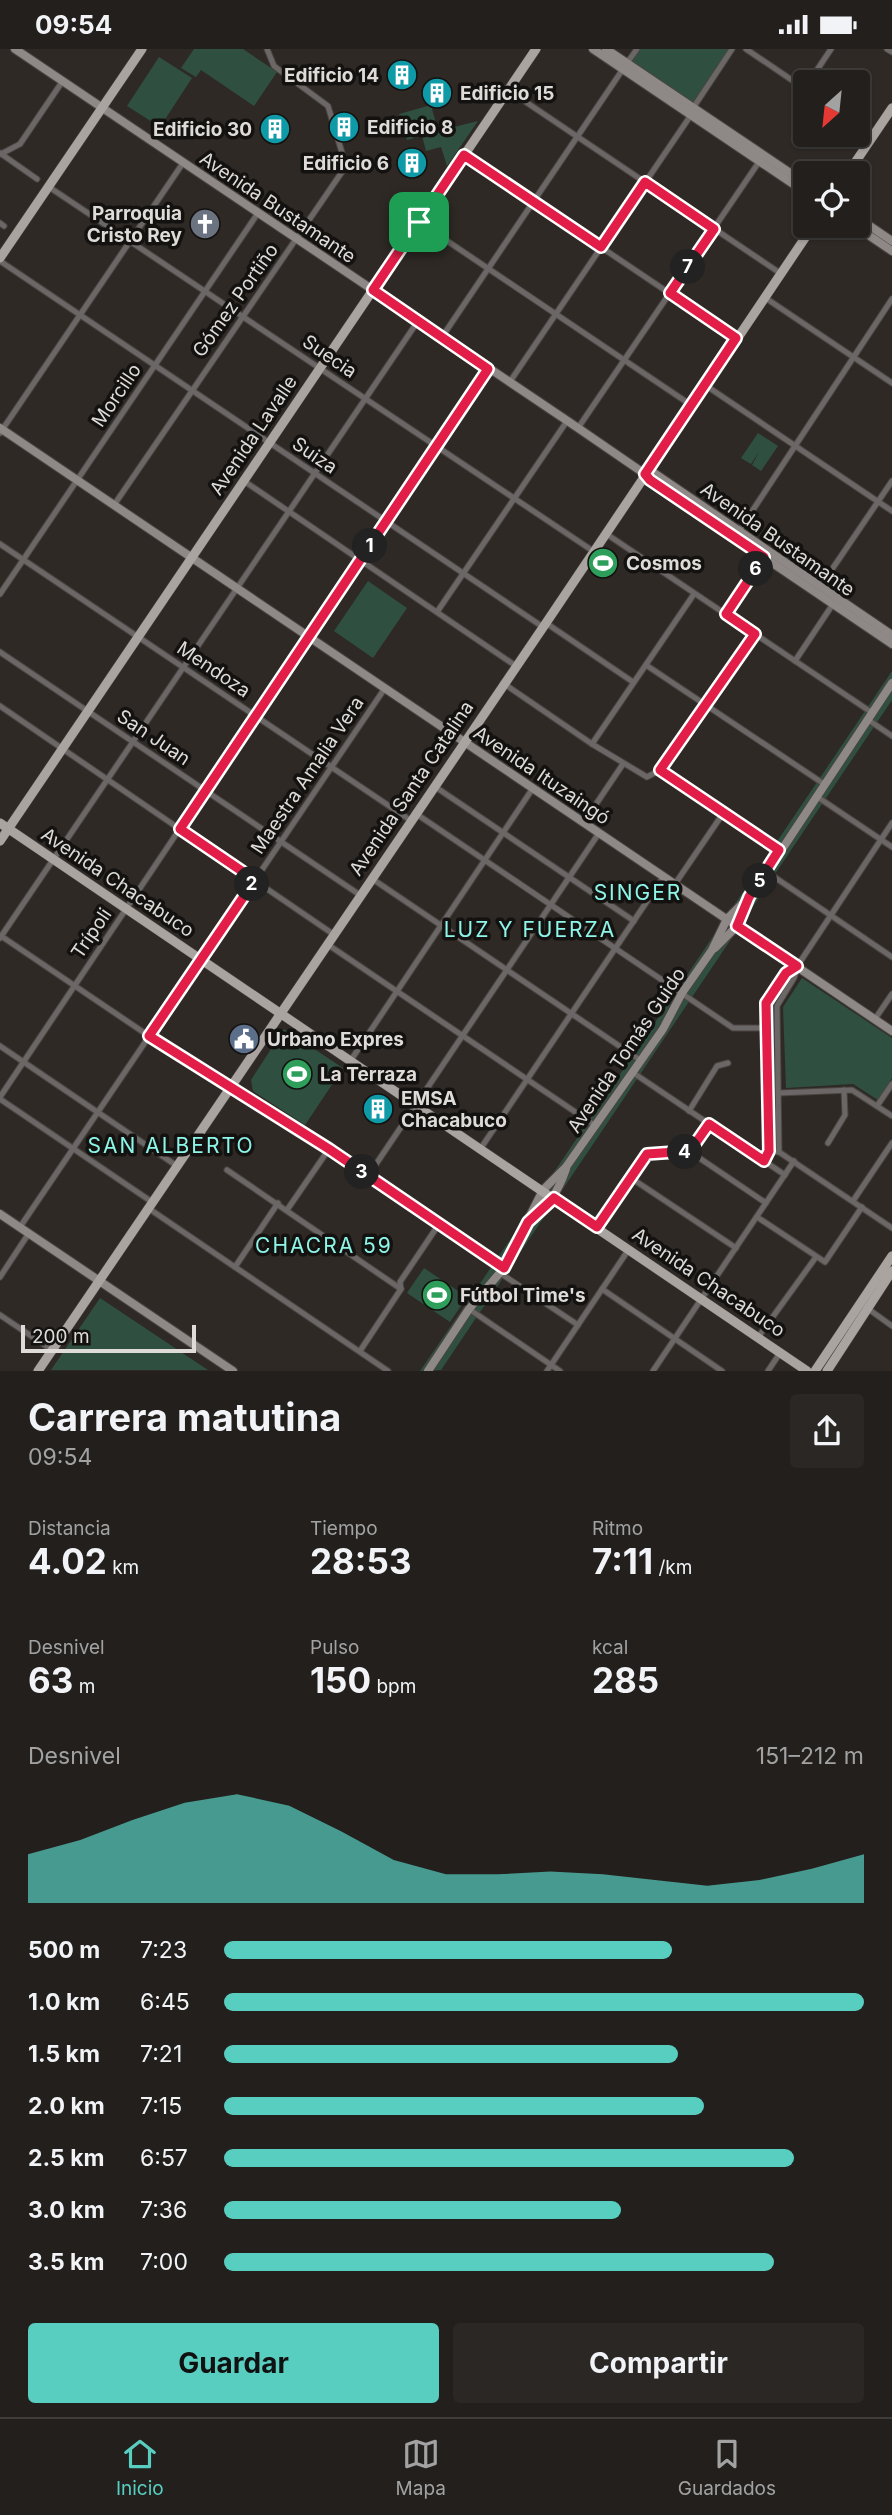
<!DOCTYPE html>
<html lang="es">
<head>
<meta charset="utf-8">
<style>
	body { margin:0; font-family:Inter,sans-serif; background:#2a2725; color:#f1f3f6; height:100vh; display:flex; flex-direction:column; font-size:26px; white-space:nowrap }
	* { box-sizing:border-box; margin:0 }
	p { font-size:23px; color:#a2a2a3 }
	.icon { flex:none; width:38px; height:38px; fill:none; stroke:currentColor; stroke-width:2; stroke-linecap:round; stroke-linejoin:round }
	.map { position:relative; height:1322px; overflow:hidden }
	.details { display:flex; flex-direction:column; background:#221f1c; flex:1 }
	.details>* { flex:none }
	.needle { width:46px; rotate:207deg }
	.fabs { position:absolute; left:793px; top:21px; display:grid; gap:14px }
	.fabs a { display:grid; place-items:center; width:77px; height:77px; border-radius:7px; background:#221f1c; box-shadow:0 2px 5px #0004,0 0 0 2px #3f3d3b; font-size:35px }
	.scale { position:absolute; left:21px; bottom:18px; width:175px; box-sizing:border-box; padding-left:7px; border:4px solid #dedbd8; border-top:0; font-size:19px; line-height:24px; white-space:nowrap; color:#dedbd8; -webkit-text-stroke:5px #141210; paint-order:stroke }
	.pin { position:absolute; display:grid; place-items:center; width:60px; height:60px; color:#fff; margin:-30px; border-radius:14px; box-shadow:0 4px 10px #0006 }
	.km { position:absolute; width:35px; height:35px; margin:-18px; border-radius:50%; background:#222; color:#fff; font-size:19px; line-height:35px; text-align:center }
	.round { display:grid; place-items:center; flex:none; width:74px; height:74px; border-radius:7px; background:#2a2725 }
	.overview { display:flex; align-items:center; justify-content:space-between; height:119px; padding:0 28px }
	h1 { font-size:38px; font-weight:700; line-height:52px }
	.stats { display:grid; grid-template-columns:repeat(3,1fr); gap:10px; height:119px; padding:7px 28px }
	.stats div { display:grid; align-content:center }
	.stats b { font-size:35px; font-weight:700 }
	.stats small { font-size:19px; font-weight:400 }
	.stats p { font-size:19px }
	.chart { height:196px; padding:14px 28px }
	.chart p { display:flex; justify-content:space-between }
	.chart svg { width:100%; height:126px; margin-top:7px; fill:#58cec0; opacity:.7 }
	.cta { display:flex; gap:14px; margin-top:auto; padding:14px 28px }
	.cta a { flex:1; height:80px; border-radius:7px; background:#58cec0; color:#111; font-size:28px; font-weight:700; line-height:80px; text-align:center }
	.cta a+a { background:#2a2725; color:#f1f3f6 }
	ul { padding:0 28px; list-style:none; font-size:23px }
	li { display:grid; grid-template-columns:112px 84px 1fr; align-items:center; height:52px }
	li i { height:18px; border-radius:9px; background:#58cec0 }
	.status { display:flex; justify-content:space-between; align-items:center; height:49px; padding:0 35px; background:#221f1c; direction:ltr }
	.status svg { height:19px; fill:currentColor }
	.tabs { display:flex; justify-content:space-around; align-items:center; height:98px; border-top:2px solid #3f3d3b; background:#221f1c; font-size:19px; color:#a2a2a3 }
	.tabs a { display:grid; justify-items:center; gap:4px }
	.tabs .selected { color:#58cec0 }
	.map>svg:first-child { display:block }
</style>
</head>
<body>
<div class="status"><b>09:54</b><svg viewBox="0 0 49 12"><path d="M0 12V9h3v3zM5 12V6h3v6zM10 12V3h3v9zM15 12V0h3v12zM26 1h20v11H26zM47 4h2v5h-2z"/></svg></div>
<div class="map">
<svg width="892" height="1322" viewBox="0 0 892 1322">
	<rect width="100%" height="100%" fill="#2e2925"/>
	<g fill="#2f5040">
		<path d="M194,0H243L277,23L254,57L201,21L196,28L181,19Z"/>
		<path d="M640,0H729L693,54L631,13Z"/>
		<path d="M159,8L192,29L160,78L127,57Z"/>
		<path d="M431,56L438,82L478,72L447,117L441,98L426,102L422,87L407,91L399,65Z"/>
		<path d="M758,384L778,397L761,422L752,416L759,403L751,415L741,409Z"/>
		<path d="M368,532L407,559L373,609L334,582Z"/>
		<path d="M892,622V651L441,1321L420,1322L529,1163L542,1141Z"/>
		<path d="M802,929L892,989V1029L878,1051L853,1035L786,1039L783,958Z"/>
		<path d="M784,930L788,933L774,957L777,1098H771L768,955Z"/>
		<path d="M284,980L343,1019L305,1076L253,1042L251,1031Z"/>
		<path d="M424,1219L467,1248L450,1273L407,1244Z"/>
		<path d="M100,1249L208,1321H51Z"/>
	</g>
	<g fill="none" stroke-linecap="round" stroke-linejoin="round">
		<g stroke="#4a4542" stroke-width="7">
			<g id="minor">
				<path d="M746,0L805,40"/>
				<path d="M887,0L892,3"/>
				<path d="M627,14L637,0"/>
				<path d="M809,33L831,0"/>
				<path d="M508,41L780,224"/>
				<path d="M693,59L732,0"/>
				<path d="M858,75L874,86"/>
				<path d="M0,104L37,130"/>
				<path d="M1,105L20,95L62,33"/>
				<path d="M464,106L736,289"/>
				<path d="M49,138L593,502"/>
				<path d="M419,173L691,356"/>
				<path d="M0,174L4,177"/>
				<path d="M0,212L543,578"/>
				<path d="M764,248L892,334"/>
				<path d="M442,288L623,20"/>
				<path d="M509,334L691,66"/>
				<path d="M705,336L892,462"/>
				<path d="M578,379L761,110"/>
				<path d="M0,384L183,114"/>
				<path d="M244,432L516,617"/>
				<path d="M114,456L346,117L328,57L274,17L267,0"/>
				<path d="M739,482L892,250"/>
				<path d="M605,484L871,663"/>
				<path d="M0,495L410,771"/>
				<path d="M820,538L892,432"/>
				<path d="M0,545L258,164"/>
				<path d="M437,563L567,372"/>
				<path d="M726,565L764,508"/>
				<path d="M546,574L633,633"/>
				<path d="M0,603L360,846"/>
				<path d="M795,612L833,555"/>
				<path d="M646,616L824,735"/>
				<path d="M503,634L592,695L647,728L660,721L755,585"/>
				<path d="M0,657L333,885"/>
				<path d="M867,670L892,687"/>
				<path d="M592,695L694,545"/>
				<path d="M660,721L779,801"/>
				<path d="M434,737L634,872"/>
				<path d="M816,747L892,798"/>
				<path d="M415,764L733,979H766"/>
				<path d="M584,773L623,715"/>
				<path d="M767,823L892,908"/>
				<path d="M371,829L640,1011"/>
				<path d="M675,835L724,763"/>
				<path d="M1,887L149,987L329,1100L504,1219"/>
				<path d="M0,889L418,272"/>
				<path d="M327,895L596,1077"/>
				<path d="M875,970L892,945"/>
				<path d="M0,997L177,1117"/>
				<path d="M351,1011L533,739"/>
				<path d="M632,1023L785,1126"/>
				<path d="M779,1044L852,1041L892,1067"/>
				<path d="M0,1048L488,320"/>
				<path d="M0,1050L152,1153"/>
				<path d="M877,1057L892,1035"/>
				<path d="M689,1062L717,1017L728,1014"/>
				<path d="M828,1094L845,1066L844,1041"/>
				<path d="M481,1099L664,827"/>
				<path d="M689,1102L766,1154"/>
				<path d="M770,1102L767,954L786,924L797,917"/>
				<path d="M779,1103L777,957L794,929L798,916L892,774"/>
				<path d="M764,1112L770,1102L779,1103L892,1179"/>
				<path d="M227,1121L401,1240"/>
				<path d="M368,1127L599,784"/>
				<path d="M631,1129L736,1199"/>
				<path d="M853,1152L892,1094"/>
				<path d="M148,1159L388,1322"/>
				<path d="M287,1161L329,1100"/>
				<path d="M757,1168L825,1213L862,1158"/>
				<path d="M20,1178L385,639"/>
				<path d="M597,1178L647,1105L689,1102L709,1075"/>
				<path d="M235,1218L278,1154"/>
				<path d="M500,1224L578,1276"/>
				<path d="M0,1228L29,1184"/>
				<path d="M602,1240L722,1322"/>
				<path d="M867,1259L892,1277"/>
				<path d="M469,1260L560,1322"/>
				<path d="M0,1266L52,1301"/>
				<path d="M759,1287L816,1208"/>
				<path d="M360,1302L401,1240L400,1233L439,1175"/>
				<path d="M547,1322L629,1200"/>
				<path d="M653,1322L794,1112"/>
				<path d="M768,1322L780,1304"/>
			</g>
		</g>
		<g stroke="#4a4542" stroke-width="10">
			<g id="secondary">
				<path d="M15,0L578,379L645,425L650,431L892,595"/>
				<path d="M593,0L805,143"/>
				<path d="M606,0L805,134"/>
				<path d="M858,169L892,192"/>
				<path d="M855,177L892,202"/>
				<path d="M0,379L892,982"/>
				<path d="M645,425L654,424L892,586"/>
				<path d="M715,899L737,877L748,851"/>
				<path d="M0,1165L233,1322"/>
				<path d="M530,1172C549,1156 558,1143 566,1120"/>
				<path d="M428,1322L469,1260L504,1219L543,1141L566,1118L663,980L682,944L712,901L727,870L749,848L767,823L892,634"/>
			</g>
		</g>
		<g stroke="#4a4542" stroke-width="10">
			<g id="primary">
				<path d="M848,124L892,59"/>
				<path d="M0,209L142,0"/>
				<path d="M0,774L807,1322"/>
				<path d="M0,792L536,0"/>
				<path d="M38,1322L546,574L813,177"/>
				<path d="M815,1322L892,1207"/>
				<path d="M827,1322L892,1222"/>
			</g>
		</g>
		<use href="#minor" stroke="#6a6766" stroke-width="5"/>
		<use href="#secondary" stroke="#8e8987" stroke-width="8"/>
		<use href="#primary" stroke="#aaa4a1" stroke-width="9"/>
	</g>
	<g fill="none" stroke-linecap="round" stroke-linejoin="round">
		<g stroke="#fff" stroke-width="14">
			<path id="route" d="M464,106L601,198L645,133L714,180L670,244L736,289L645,425L650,431L764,508L726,565L755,585L660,721L779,801L749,848L737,877L797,917L786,924L766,954L769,1102L764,1112L709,1075L690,1102L647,1105L597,1178L554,1149L528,1173L504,1219L329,1100L149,987L255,831L180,780L488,320L373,241Z"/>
		</g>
		<use href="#route" stroke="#e11d48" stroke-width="9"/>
	</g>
	<defs>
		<g id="building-disc" transform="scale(1.575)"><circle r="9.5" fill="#0f9aa8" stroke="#141210"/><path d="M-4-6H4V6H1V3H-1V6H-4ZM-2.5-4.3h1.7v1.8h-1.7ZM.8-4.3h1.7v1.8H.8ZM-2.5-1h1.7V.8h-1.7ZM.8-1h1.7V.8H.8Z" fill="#fff"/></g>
		<g id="church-disc" transform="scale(1.575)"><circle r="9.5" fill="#6b7280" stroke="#141210"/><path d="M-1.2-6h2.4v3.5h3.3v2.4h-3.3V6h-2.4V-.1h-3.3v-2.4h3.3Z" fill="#fff"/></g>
		<g id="stadium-disc" transform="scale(1.575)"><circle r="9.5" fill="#2e9e5b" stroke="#141210"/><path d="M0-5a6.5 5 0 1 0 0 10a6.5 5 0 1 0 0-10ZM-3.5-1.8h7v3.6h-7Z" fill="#fff"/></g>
		<g id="civic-disc" transform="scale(1.575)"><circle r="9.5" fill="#5c6f8a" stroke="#141210"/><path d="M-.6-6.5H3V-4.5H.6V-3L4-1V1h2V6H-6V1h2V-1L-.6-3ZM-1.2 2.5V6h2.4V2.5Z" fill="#fff"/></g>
	</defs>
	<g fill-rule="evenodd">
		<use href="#building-disc" x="402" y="26"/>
		<use href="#building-disc" x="437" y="44"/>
		<use href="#building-disc" x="344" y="78"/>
		<use href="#building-disc" x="275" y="80"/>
		<use href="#building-disc" x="412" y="114"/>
		<use href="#church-disc" x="205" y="175"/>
		<use href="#stadium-disc" x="603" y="514"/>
		<use href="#civic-disc" x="244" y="990"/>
		<use href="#stadium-disc" x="297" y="1025"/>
		<use href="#building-disc" x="378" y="1060"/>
		<use href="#stadium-disc" x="437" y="1246"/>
	</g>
	<g text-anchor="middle" stroke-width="7" stroke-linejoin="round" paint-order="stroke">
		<g font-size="19" font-weight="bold" fill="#dedbd8" stroke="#141210" text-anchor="start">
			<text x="379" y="33" text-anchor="end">Edificio 14</text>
			<text x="460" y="51">Edificio 15</text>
			<text x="367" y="85">Edificio 8</text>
			<text x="252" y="87" text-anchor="end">Edificio 30</text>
			<text x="389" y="121" text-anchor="end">Edificio 6</text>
			<text x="182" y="171" text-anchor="end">Parroquia<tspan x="182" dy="22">Cristo Rey</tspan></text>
			<text x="626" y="521">Cosmos</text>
			<text x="267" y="997">Urbano Expres</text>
			<text x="320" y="1032">La Terraza</text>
			<text x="401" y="1056">EMSA<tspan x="401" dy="22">Chacabuco</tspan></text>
			<text x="460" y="1253">Fútbol Time's</text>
		</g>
		<g font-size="19" fill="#dedbd8" stroke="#141210">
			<text transform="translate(278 158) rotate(34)" y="7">Avenida Bustamante</text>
			<text transform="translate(235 251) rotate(-55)" y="7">Gómez Portiño</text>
			<text transform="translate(330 307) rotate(34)" y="7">Suecia</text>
			<text transform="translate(116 346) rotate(-56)" y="7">Morcillo</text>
			<text transform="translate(253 386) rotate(-56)" y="7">Avenida Lavalle</text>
			<text transform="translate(315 406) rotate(34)" y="7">Suiza</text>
			<text transform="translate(778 490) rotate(35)" y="7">Avenida Bustamante</text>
			<text transform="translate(214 620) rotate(34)" y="7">Mendoza</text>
			<text transform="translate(154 688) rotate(34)" y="7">San Juan</text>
			<text transform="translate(307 726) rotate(-56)" y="7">Maestra Amalia Vera</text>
			<text transform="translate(542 726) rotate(34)" y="7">Avenida Ituzaingó</text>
			<text transform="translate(411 739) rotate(-56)" y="7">Avenida Santa Catalina</text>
			<text transform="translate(118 833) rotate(34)" y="7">Avenida Chacabuco</text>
			<text transform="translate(91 884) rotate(-56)" y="7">Trípoli</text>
			<text transform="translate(626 1001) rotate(-56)" y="7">Avenida Tomás Guido</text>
			<text transform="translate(709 1233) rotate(34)" y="7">Avenida Chacabuco</text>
		</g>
		<g font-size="21" letter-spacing="2" fill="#8ef6e9" stroke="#141210">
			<text x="638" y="851">SINGER</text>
			<text x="530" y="888">LUZ Y FUERZA</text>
			<text x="171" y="1104">SAN ALBERTO</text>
			<text x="324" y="1204">CHACRA 59</text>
		</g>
	</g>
</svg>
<div class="fabs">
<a><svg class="needle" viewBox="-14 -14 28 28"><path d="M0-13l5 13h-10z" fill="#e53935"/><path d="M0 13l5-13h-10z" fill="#a2a2a3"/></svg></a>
<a><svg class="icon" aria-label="locate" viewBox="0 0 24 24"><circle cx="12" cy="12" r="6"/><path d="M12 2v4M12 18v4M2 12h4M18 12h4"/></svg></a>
</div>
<div class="scale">200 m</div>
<div class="pin" style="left:419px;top:173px;background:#1e9e55"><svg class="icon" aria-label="arrive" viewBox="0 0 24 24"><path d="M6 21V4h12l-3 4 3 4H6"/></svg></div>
<b class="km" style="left:370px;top:497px">1</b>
<b class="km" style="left:252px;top:835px">2</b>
<b class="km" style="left:362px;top:1123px">3</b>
<b class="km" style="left:685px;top:1103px">4</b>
<b class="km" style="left:760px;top:832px">5</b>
<b class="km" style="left:756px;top:520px">6</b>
<b class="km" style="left:688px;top:218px">7</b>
</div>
<section class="details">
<div class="overview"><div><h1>Carrera matutina</h1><p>09:54</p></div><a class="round"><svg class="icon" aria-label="share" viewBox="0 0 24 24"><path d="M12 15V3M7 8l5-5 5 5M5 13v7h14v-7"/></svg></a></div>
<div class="stats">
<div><p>Distancia</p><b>4.02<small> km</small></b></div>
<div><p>Tiempo</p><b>28:53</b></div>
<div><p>Ritmo</p><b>7:11<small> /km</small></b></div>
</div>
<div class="stats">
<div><p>Desnivel</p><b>63<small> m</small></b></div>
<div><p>Pulso</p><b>150<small> bpm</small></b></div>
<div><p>kcal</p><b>285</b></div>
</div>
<div class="chart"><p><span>Desnivel</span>151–212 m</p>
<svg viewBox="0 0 160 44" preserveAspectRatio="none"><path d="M0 44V27L10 22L20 15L30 9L40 6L50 10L60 19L70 29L80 34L90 34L100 33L110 34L120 36L130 38L140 36L150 32L160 27V44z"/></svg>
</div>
<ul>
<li><b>500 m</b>7:23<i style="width:70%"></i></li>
<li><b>1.0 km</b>6:45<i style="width:100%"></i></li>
<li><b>1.5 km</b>7:21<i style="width:71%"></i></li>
<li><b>2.0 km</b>7:15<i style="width:75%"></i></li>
<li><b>2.5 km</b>6:57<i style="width:89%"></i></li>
<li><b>3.0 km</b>7:36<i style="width:62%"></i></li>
<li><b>3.5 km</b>7:00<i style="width:86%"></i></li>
</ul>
<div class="cta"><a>Guardar</a><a>Compartir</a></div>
</section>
<nav class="tabs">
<a class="selected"><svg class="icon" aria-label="home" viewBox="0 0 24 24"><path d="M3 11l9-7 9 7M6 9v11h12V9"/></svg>Inicio</a>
<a><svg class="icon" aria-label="map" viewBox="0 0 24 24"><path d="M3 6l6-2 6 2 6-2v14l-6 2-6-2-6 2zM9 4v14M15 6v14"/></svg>Mapa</a>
<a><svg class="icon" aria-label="saved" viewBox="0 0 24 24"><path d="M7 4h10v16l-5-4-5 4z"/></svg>Guardados</a>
</nav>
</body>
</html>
